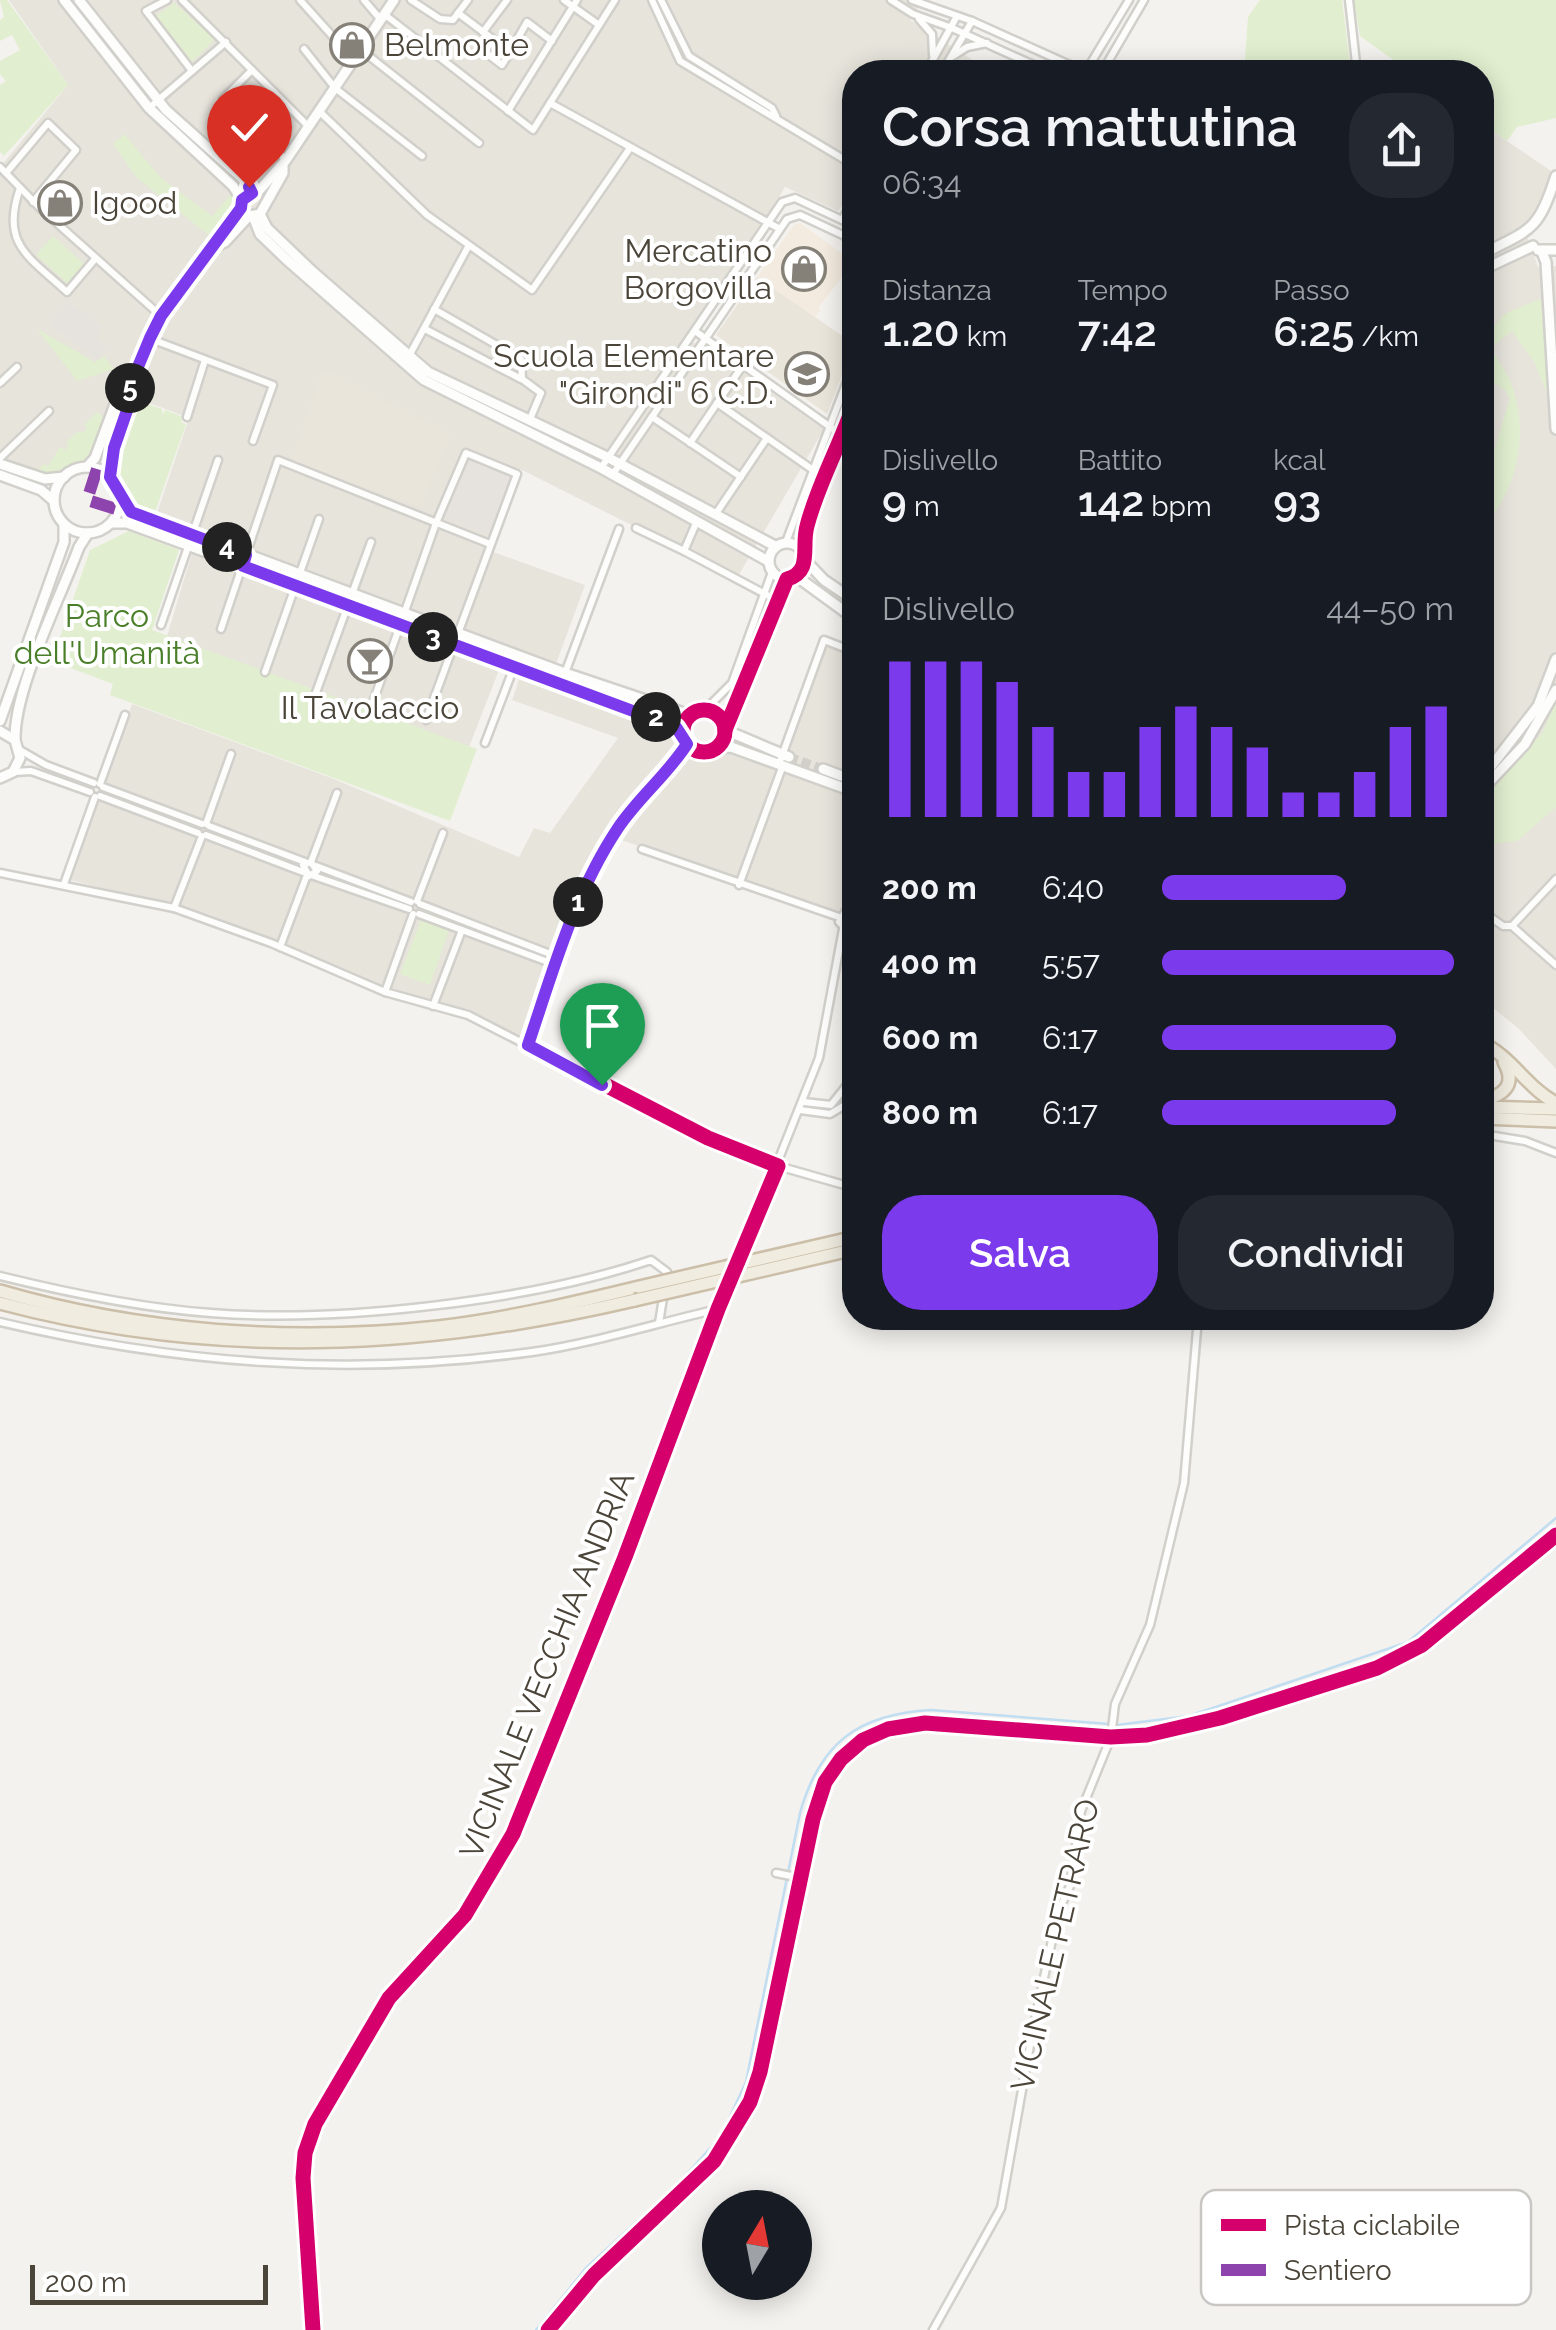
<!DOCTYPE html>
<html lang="it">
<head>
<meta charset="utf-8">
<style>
	body { margin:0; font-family:Raleway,sans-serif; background:#242831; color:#f1f3f6; height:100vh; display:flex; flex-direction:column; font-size:38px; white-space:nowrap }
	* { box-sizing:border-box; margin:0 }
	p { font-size:32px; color:#9ea1a6 }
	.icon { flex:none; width:55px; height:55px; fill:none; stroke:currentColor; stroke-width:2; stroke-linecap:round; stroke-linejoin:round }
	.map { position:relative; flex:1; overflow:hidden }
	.panel { position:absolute; left:842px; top:60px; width:652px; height:1270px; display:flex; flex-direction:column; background:#171b24; border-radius:40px; box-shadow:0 5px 25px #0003 }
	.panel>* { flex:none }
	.needle { width:65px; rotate:10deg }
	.controls { position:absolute; left:702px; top:2190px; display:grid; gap:20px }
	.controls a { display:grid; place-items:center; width:110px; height:110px; border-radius:50%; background:#171b24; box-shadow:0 5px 25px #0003; font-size:50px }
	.scale { position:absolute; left:30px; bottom:25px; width:238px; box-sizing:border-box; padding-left:10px; border:5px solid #4b4439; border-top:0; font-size:28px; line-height:35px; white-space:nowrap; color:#4b4439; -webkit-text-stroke:8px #fff; paint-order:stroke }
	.pin { position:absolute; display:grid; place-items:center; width:85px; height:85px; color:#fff; margin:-102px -42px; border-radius:50% 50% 50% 0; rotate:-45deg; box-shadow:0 0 10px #0007 }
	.pin .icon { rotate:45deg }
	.km { position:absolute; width:50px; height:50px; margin:-25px; border-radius:50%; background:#222; color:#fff; font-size:28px; line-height:50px; text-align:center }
	.round { display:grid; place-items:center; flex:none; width:105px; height:105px; border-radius:40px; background:#242831 }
	.headline { display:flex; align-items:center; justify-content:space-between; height:170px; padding:0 40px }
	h1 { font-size:55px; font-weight:600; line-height:75px }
	.stats { display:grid; grid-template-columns:repeat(3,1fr); gap:15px; height:170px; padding:10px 40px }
	.stats div { display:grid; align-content:center }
	.stats b { font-size:42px; font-weight:600 }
	.stats small { font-size:28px; font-weight:400 }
	.stats p { font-size:28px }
	.chart { height:280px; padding:20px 40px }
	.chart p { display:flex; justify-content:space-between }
	.chart svg { width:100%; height:180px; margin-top:10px; stroke:#7c3aed; stroke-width:6 }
	.button { display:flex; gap:20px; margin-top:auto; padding:20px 40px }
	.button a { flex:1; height:115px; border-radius:40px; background:#7c3aed; color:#fff; font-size:40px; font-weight:600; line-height:115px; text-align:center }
	.button a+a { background:#242831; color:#f1f3f6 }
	ul { padding:0 40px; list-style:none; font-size:32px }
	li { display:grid; grid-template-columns:160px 120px 1fr; align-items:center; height:75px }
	li i { height:25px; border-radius:12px; background:#7c3aed }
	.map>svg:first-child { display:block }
</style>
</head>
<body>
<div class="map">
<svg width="1556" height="2330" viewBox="0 0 1556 2330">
	<rect width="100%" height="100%" fill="#f4f2ee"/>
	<g fill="#e7e4dc">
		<path d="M9,0H923L910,20L976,62L972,72H855V214L841,207L838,211L785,187L747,251L683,340L706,346L824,429L737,578L520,469L485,549L585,585L549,683L660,721L675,732L685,756L731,752L778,768L826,647L855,656V917L618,839L598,873L528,1047L468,1015L394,991L208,914L70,880L132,704L334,779L519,857L534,828L550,833L618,738L512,700L521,674L501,665L469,747L167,636L198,533L156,516L189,418L115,390L92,457L86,462L57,476H45L0,458V167L68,85Z"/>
		<path d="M1482,124L1554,173L1535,214L1524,228L1538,267L1556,266V1069L1518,1028L1483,1000Z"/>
	</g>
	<path fill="#f3ebdf" d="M800,223L854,262L818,308L820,311L815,317L757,277L794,225Z"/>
	<g fill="#eae5da">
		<path d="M757,277L854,344L827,414L716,335Z"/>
		<path d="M323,369L451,434L421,507L291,461Z"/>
	</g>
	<g fill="#e1eecf">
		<path d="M0,0H7L68,85L4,156L0,152V85L6,81L0,74V61L20,50L12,35L0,41V20L4,17Z"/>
		<path d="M1260,0H1342L1351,72H1244L1248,17Z"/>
		<path d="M1354,0H1556V118L1517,127L1507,141L1483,124L1482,72H1410L1360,36Z"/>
		<path d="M174,3L215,39L192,62L156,16Z"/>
		<path d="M124,134L161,178L212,216L231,194L237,199L211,237L137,178L113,144Z"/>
		<path d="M53,236L84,264L67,283L36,255Z"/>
		<path d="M1541,299L1549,399L1535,363L1512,331L1491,348C1498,361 1509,375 1513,389C1529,435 1516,493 1483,527V489L1510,398L1506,391L1483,374V338L1506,313Z"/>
		<path d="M37,329L95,362L104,356L114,369L77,381Z"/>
		<path d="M139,401L162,409L163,415L165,410L183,417L181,422L186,424L154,515L128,502L114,472Z"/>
		<path d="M97,412L104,417L87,459L55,475L37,470L44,464L48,466L60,447L65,450L69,445L66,442L78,431L82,433L87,428L84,425Z"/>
		<path d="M129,531L179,550L152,630L477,749L450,821L110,695L113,684L52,661L90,550Z"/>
		<path d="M1556,701V807L1517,841L1483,845V795L1543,732Z"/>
		<path d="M421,920L449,930L430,985L400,974Z"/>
	</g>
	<g fill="#e6e3df">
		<path d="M69,302L102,327L95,338L106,347L97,359L49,324Z"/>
		<path d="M467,459L511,477L488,535L443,517Z"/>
	</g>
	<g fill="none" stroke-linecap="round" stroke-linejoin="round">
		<g stroke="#c0ddf1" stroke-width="2.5">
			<path d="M1117,1725L1189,1716L1408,1642L1556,1518"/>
			<path d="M536,2330L586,2268L677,2185L721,2136L746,2082L800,1813C820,1742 859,1714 931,1710L1109,1724"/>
		</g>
		<path stroke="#d2cfca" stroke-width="9" stroke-dasharray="9 4.5" stroke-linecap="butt" d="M789,757L823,769"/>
		<g stroke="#d2d0cb" stroke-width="11">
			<g id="minor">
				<path d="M167,0L146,11L192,71"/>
				<path d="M182,0L309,127"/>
				<path d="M300,0L353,59"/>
				<path d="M364,0L381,20"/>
				<path d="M411,0L440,19L453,20L458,13L510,52L527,22L552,41"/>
				<path d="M564,0L599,25"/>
				<path d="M652,0L680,61L855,166"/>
				<path d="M661,0L689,56L772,108L776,116"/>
				<path d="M891,0L913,14L952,28L1049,72"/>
				<path d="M912,0L972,21L1081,70"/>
				<path d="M1349,0L1357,72"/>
				<path d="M458,13L468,0"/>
				<path d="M384,14L533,130L615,0"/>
				<path d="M919,19L932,34L933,55"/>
				<path d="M483,32L507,0"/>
				<path d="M492,39L485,52L502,65L510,52"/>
				<path d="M304,49L335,88L422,156"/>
				<path d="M360,49L479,143"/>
				<path d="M953,56L967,47L987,43"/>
				<path d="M252,70L223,99L286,160"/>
				<path d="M1086,71L1129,0"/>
				<path d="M926,72L957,16"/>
				<path d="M942,72L972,21"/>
				<path d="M1102,72L1144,0"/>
				<path d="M550,103L780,229"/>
				<path d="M149,108L226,42"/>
				<path d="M319,111L427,215L532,290L630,148"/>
				<path d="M508,111L577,0"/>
				<path d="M0,167L40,208L161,316"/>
				<path d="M6,173L48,123L76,150L33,202"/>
				<path d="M20,188C0,244 29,257 67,292L95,259"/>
				<path d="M434,309L521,359L522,379L541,393L530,419"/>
				<path d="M425,329L521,379"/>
				<path d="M695,331L843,436"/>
				<path d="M151,339L273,385L253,441"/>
				<path d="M409,356L468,247"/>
				<path d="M0,383L17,367"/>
				<path d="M717,403L813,470"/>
				<path d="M187,417L205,360"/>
				<path d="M652,417L741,477"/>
				<path d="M690,443L743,365"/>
				<path d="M0,458L49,411"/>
				<path d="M601,468L782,202L795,198L842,220L855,196"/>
				<path d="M613,474L787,219L800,215L847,237L855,223"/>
				<path d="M715,515L767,438"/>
				<path d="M697,521L684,551L767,595"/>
				<path d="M636,528L684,551"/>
				<path d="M786,542L855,360"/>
				<path d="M803,553L806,527L855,401"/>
				<path d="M161,625L218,460"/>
				<path d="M221,629L278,460L490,544"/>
				<path d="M265,672L319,519"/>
				<path d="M565,673L619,529"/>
				<path d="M314,698L371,542"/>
				<path d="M372,705L436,523L466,453L517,474L426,720"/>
				<path d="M705,710L732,683L772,572"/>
				<path d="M725,730L787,579"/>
				<path d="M485,743L514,667"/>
				<path d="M20,750L46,765L94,783"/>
				<path d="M779,764L824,640L855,652"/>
				<path d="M14,772L31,771L90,792"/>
				<path d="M100,784L125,715"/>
				<path d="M103,787L202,824"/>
				<path d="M100,796L198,833"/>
				<path d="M206,824L231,754"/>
				<path d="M209,826L305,862"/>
				<path d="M206,835L303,872"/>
				<path d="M642,849L839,917"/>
				<path d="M311,862L317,871L309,876L303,865L311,862L337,793"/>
				<path d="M316,866L411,902"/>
				<path d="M0,873L174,908L271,943L385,992L468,1015L708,1138L778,1166L855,1188"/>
				<path d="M314,876L409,909"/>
				<path d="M64,884L95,797"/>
				<path d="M739,885L783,765"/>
				<path d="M417,901L443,833"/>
				<path d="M420,904L558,957"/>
				<path d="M174,908L202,836"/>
				<path d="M1482,911L1503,926H1512L1556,879"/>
				<path d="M419,914L556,965"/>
				<path d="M855,917L845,912L839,922L846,929L855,924"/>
				<path d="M1512,926L1556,965"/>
				<path d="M280,947L307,875"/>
				<path d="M385,992L413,914"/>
				<path d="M433,1006L462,930"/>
				<path d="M528,1045C560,953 603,800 692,748"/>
				<path d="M804,1102L831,1105L855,1075"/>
				<path d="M800,1110L830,1114L855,1099"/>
				<path d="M1482,1134L1525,1141L1556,1153"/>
				<path d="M737,1264L819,1058L843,929"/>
				<path d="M0,1276C69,1293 140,1308 211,1313C339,1323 530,1301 651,1260L667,1272L666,1280"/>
				<path d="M0,1322C178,1364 350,1377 532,1352C594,1343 657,1323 718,1309"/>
				<path d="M659,1323L664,1292"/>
				<path d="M776,1873L801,1878"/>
				<path d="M313,2330L303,2178L305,2153L315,2124L389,1998L465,1915L513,1834L625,1557L730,1280"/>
				<path d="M548,2330L594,2275L714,2161L750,2102L760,2072L813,1819L825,1782L841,1759L863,1740L888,1729L925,1723L1111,1737L1147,1735L1220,1718L1377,1668L1422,1645L1556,1535"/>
				<path d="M933,2330L1001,2208L1032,2034L1058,1912L1070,1886L1081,1811L1111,1737L1115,1704L1150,1625L1184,1483L1198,1318"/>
			</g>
		</g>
		<g stroke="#d2d0cb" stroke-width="14">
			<g id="tertiary">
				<path d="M64,0L149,108L233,186L242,200"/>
				<path d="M79,0L166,110L242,178L253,193"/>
				<path d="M256,194L286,160L394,0"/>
				<path d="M241,208L249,216L260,214L283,173V164"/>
				<path d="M260,214L267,228L313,272L428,372L607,457L775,546"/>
				<path d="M253,216L260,234L286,259L424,380L601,468L768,561"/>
				<path d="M214,247L225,242L249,216"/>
				<path d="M1538,250H1556"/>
				<path d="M1542,252L1546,262L1556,429"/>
				<path d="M1482,254C1533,229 1538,230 1556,176"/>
				<path d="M1482,270L1533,246"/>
				<path d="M0,464L45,479L64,477"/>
				<path d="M87,467L95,458L120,391L129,386L161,316L241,208"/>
				<circle cx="87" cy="500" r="33"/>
				<path d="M0,475L41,490L54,501"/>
				<path d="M111,477C110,448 136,409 129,386"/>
				<path d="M121,499L131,511L565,673L690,715"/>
				<path d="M112,523H127L667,721L696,750L716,748C731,731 723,711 700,710L686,719L683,735"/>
				<circle cx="787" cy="561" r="18"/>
				<path d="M805,560L824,580L855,601"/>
				<path d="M796,576L855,619"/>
				<path d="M0,721L64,542V524"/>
				<path d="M725,730L789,757"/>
				<path d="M0,731L15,740L20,758L13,772L0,778"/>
				<path d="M15,740C14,688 60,599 79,547L88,533"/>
				<path d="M716,748L731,747L855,792"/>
				<path d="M823,769L855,781"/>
				<path d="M1482,778L1538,706L1556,659"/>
				<path d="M1482,790L1525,744L1556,690"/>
			</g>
		</g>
		<g stroke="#ccbfa9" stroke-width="16">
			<g id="trunk">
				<path d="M1482,1043C1512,1057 1527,1088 1556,1103"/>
				<path d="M1482,1101C1504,1095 1517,1085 1504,1062"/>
				<path d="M1482,1107L1556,1109"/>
				<path d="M1482,1118L1556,1121"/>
				<path d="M0,1291C140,1332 293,1343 438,1327C506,1319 573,1303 639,1287"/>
				<path d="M0,1303C214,1360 421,1350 635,1300"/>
			</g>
		</g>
		<use href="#minor" stroke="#fdfdfc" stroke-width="6"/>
		<use href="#tertiary" stroke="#fdfdfc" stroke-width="9"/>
		<use href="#trunk" stroke="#f0ece0" stroke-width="11"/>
		<g stroke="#ccbfa9" stroke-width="16" stroke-linecap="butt">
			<g id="trunk-bridge">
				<path d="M639,1287L855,1237"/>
				<path d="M635,1300L855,1249"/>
			</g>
		</g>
		<use href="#trunk-bridge" stroke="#f0ece0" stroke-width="11"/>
		<path stroke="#8e44ad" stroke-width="12" stroke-dasharray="25 12" stroke-linecap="butt" d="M97,469L87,500L119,510"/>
		<g stroke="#fff" stroke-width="21">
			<g id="cycleway">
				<circle cx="704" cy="731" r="21"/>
				<path d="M725,730L787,579C813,572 801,547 807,526C818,483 841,444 855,401"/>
				<path d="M313,2330L303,2178L305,2153L315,2124L389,1998L465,1915L513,1834L625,1557L718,1309L778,1166L708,1138L528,1045C553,971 574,894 618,828C638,798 668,772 687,744"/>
				<path d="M548,2330L594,2275L714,2161L750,2102L760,2072L813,1819L825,1782L841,1759L863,1740L888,1729L925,1723L1111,1737L1147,1735L1220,1718L1377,1668L1422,1645L1556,1535"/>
			</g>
		</g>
		<use href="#cycleway" stroke="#d6006c" stroke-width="15"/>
	</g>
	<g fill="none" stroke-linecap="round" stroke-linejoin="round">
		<g stroke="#fff" stroke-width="20">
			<path id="route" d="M249,187L252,193L242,200L241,208L161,316L150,338L130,386L132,396L114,448L110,477L131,512L246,555L243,566L676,727L687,744C668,774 638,798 618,828C574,894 553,971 528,1045L602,1085"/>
		</g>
		<use href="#route" stroke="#7c3aed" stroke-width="12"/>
	</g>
	<defs>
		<g id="shop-ring" transform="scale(2.25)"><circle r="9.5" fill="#fff" stroke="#868178" stroke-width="1.5"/><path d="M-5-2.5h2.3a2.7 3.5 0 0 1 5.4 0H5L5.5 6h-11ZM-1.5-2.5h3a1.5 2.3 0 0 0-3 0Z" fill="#868178"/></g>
		<g id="school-ring" transform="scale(2.25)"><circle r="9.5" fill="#fff" stroke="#868178" stroke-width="1.5"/><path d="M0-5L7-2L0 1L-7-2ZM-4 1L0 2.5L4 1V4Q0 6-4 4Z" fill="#868178"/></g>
		<g id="bar-ring" transform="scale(2.25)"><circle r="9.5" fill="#fff" stroke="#868178" stroke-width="1.5"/><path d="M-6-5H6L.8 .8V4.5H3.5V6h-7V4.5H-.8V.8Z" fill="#868178"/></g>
	</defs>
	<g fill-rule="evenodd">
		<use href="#shop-ring" x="352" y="45"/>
		<use href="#shop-ring" x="60" y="203"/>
		<use href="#shop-ring" x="804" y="269"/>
		<use href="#school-ring" x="807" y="374"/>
		<use href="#bar-ring" x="370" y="661"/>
	</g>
	<g text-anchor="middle" stroke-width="8" stroke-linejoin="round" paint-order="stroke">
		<g font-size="32" fill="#4b4439" stroke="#fff" text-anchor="start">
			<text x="384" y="56">Belmonte</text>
			<text x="92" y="214">Igood</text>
			<text x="772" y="262" text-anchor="end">Mercatino<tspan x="772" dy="37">Borgovilla</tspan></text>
			<text x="774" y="367" text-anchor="end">Scuola Elementare<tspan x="774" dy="37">"Girondi" 6 C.D.</tspan></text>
			<text x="370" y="719" text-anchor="middle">Il Tavolaccio</text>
		</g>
		<g font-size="32" fill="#4a7f2a" stroke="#fff">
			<text x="107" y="627">Parco<tspan x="107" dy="37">dell'Umanità</tspan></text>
		</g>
		<g font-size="32" fill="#4b4439" stroke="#fff">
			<text transform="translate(547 1665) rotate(-68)" y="11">VICINALE VECCHIA ANDRIA</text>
			<text transform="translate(1055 1945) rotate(-77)" y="11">VICINALE PETRARO</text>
		</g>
	</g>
	<rect x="1201" y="2190" width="330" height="115" rx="15" fill="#fff" stroke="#c9c7c4" stroke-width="2.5"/>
	<rect x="1221" y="2219" width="45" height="12" fill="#d6006c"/>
	<rect x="1221" y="2264" width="45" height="12" fill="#8e44ad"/>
	<g font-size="28" fill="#4b4439">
		<text x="1284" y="2235">Pista ciclabile</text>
		<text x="1284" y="2280">Sentiero</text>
	</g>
</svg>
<div class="controls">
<a><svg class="needle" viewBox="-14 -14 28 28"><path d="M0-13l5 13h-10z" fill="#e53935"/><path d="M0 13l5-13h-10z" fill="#9ea1a6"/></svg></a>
</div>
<div class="scale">200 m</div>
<div class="pin" style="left:602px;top:1085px;background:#1e9e55"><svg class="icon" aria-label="arrive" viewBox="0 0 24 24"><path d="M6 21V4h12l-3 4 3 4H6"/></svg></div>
<div class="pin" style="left:249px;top:187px;background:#d93025"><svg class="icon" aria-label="check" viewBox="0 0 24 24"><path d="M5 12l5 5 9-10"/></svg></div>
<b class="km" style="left:578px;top:902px">1</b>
<b class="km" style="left:656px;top:717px">2</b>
<b class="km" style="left:433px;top:637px">3</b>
<b class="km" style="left:227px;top:547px">4</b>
<b class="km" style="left:130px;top:388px">5</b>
<section class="panel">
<div class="headline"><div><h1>Corsa mattutina</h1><p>06:34</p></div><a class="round"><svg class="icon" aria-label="share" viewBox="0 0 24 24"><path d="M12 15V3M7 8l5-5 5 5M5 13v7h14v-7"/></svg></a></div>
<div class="stats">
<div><p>Distanza</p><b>1.20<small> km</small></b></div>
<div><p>Tempo</p><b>7:42</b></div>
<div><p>Passo</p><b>6:25<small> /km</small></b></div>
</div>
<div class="stats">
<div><p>Dislivello</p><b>9<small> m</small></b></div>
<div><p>Battito</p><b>142<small> bpm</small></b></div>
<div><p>kcal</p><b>93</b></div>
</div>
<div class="chart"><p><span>Dislivello</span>44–50 m</p>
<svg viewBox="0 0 160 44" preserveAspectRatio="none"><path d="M5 44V6M15 44V6M25 44V6M35 44V11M45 44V22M55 44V33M65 44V33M75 44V22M85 44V17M95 44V22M105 44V27M115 44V38M125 44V38M135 44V33M145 44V22M155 44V17"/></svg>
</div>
<ul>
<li><b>200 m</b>6:40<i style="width:63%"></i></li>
<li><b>400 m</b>5:57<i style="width:100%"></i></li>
<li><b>600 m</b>6:17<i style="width:80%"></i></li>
<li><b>800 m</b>6:17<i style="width:80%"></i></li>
</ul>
<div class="button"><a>Salva</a><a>Condividi</a></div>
</section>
</div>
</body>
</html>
